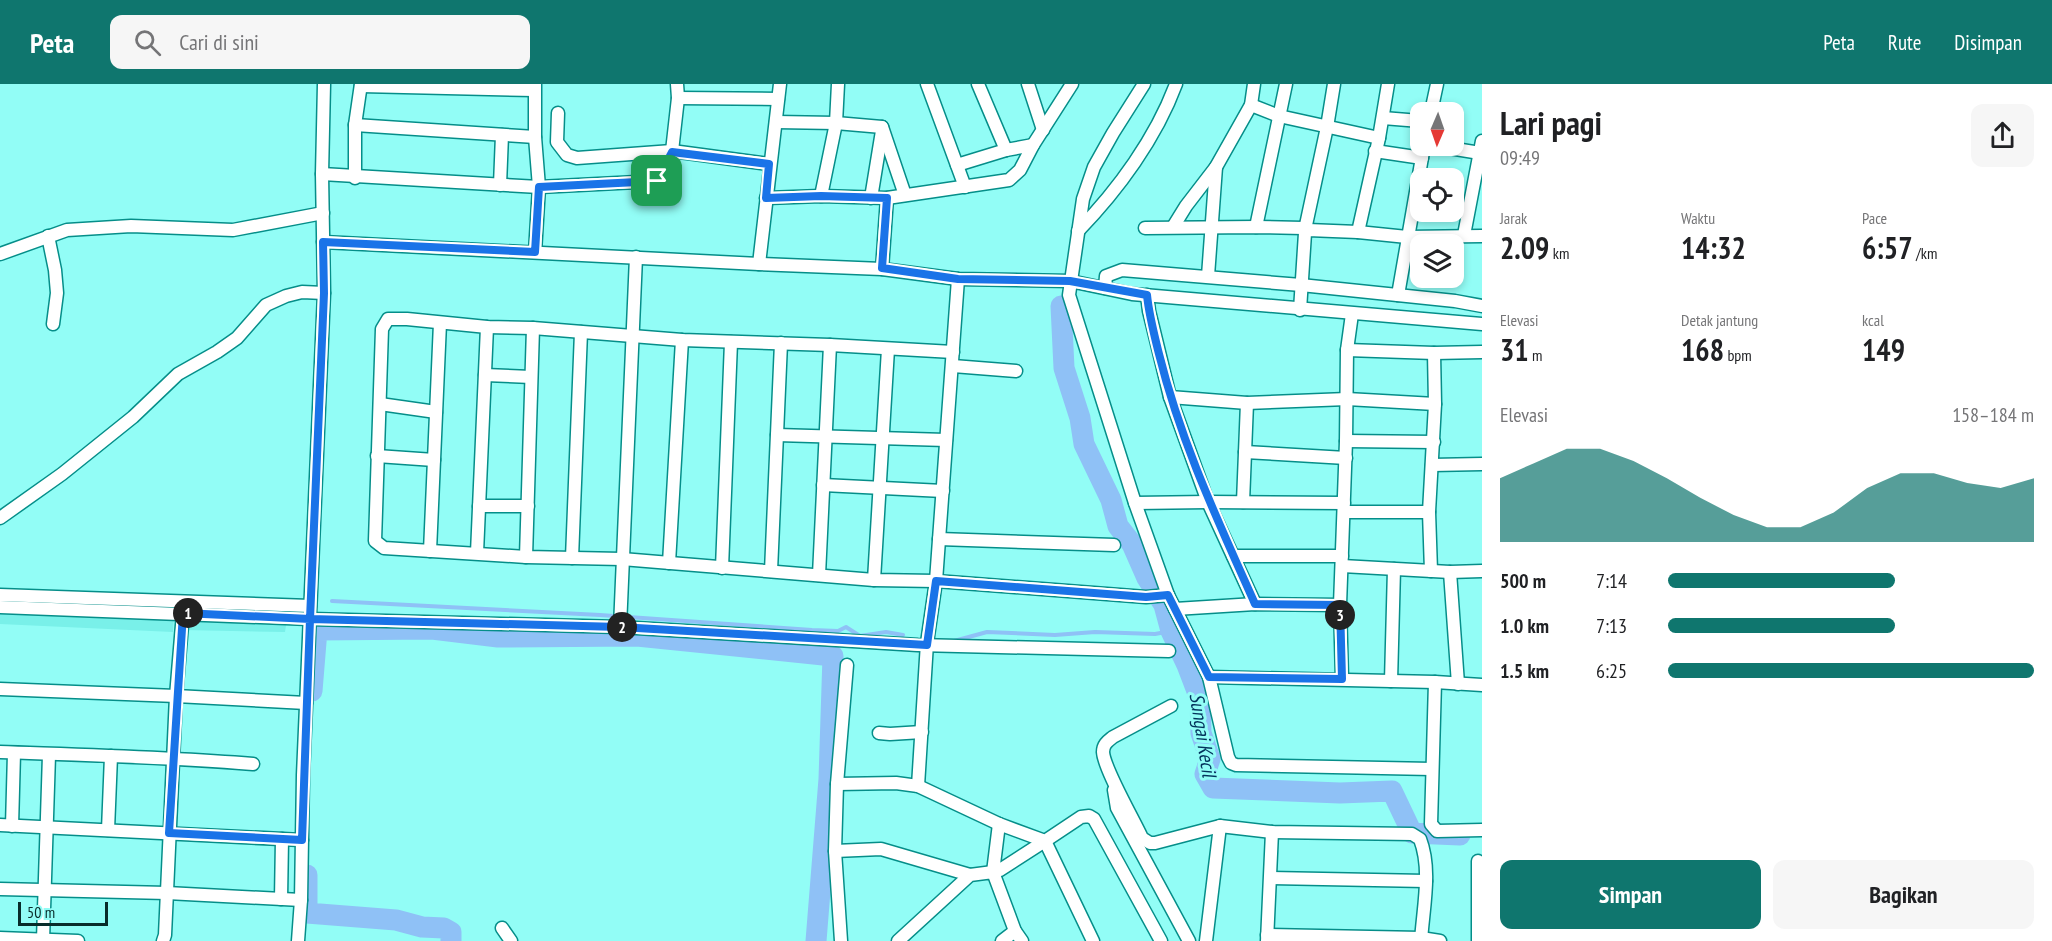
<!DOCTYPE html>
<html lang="id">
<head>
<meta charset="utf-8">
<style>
	body { margin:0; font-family:"PT Sans Narrow",sans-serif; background:#f6f6f6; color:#202124; height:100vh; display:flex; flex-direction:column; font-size:22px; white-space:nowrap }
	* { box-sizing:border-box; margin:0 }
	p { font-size:20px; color:#757577 }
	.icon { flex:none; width:33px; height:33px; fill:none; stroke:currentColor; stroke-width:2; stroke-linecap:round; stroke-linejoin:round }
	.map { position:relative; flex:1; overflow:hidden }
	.drawer { display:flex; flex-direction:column; background:#fff; width:570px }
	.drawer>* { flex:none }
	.needle { width:39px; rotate:182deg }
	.fabs { position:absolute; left:1410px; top:18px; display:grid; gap:12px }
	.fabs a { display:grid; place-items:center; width:54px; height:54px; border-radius:12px; background:#fff; box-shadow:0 3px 9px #0003; font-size:30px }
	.scale { position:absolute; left:18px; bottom:15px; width:90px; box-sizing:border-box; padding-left:6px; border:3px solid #082c2a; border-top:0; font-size:16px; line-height:21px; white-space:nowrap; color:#082c2a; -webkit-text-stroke:4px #92fdf6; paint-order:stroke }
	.pin { position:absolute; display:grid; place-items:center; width:51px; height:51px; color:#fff; margin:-26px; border-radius:12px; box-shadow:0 3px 9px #0006 }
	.km { position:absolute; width:30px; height:30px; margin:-15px; border-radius:50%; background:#222; color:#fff; font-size:16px; line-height:30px; text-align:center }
	.round { display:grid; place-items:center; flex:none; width:63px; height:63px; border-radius:12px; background:#f6f6f6 }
	.headline { display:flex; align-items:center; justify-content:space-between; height:102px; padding:0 18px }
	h1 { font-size:33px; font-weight:700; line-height:45px }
	.figures { display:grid; grid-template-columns:repeat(3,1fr); gap:9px; height:102px; padding:6px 18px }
	.figures div { display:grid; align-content:center }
	.figures b { font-size:30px; font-weight:700 }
	.figures small { font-size:16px; font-weight:400 }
	.figures p { font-size:16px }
	.chart { height:168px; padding:12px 18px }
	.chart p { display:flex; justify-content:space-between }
	.chart svg { width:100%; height:108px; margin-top:6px; fill:#0f766e; opacity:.7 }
	.primary-button { display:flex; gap:12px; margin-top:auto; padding:12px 18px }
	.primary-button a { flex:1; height:69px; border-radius:12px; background:#0f766e; color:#fff; font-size:24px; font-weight:700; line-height:69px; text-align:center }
	.primary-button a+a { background:#f6f6f6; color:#202124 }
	ul { padding:0 18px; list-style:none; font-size:20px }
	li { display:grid; grid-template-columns:96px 72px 1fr; align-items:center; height:45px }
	li i { height:15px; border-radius:8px; background:#0f766e }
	header { display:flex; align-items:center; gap:36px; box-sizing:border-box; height:84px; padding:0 30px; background:#0f766e; color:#fff }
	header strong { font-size:28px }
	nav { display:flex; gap:33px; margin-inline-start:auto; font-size:21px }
	.search { width:420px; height:54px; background:#f6f6f6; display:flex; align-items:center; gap:15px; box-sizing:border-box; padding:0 21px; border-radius:12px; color:#757577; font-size:22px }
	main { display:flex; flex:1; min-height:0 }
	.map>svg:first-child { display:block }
</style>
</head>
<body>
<header>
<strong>Peta</strong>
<div class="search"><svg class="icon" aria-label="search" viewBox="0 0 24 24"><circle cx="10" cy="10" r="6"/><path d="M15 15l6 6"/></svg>Cari di sini</div>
<nav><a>Peta</a><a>Rute</a><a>Disimpan</a></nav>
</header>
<main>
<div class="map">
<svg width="1482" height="857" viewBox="0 0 1482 857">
	<rect width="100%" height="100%" fill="#92fdf6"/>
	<g fill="#79f0e9">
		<path d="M0,526L174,532L173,548L0,540Z"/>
		<path d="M185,532L287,535L285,548L183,546Z"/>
	</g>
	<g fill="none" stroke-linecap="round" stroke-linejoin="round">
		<g stroke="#8fc1f6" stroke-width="4">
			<path d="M332,517L600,531L812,546L838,547L846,543L860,552L886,548L903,551"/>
			<path d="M954,557L987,548L1055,551L1095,548L1155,550L1171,547"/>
		</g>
		<g stroke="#8fc1f6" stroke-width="21">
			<path d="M1061,222L1064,284L1080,334L1084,360L1111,416L1118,442L1132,460L1147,494L1164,521L1171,547L1187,581L1200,615L1201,649L1210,675L1205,690L1213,704L1340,709L1392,707L1412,749L1460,751"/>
			<path d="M312,607L317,546L432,545L498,553L637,552L833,572L829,695L816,857"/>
			<path d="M307,791V829L396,836L422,843L444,844L451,848V857"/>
		</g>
		<g stroke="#058e89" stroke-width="15">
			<g id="minor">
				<path d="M927,0L965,103"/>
				<path d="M978,0L1006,66"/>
				<path d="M1028,0L1043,46"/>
				<path d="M1144,0L1113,49L1094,83L1083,115L1069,211L1135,419L1168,511L1209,593L1228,673L1231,679L1236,681L1432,685"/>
				<path d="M361,2L534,6"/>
				<path d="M678,14L778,15"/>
				<path d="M1251,21L1279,32L1379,54"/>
				<path d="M1431,28L1437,0"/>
				<path d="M558,29L557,58L567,71L577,74L672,67L769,80"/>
				<path d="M1383,34L1420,37"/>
				<path d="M776,38L836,39L882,43"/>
				<path d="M355,41L535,53"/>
				<path d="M882,43L905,111"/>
				<path d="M1437,62L1480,69"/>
				<path d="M1375,67L1422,74"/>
				<path d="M957,81L1006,66L1033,61"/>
				<path d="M322,90L539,103L657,97L672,67L678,14L677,0"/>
				<path d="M355,94V41L361,0"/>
				<path d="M500,101L502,51"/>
				<path d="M821,112L836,39L838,0"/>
				<path d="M766,114L821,112L887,114L1009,96L1020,86L1033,61L1072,0"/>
				<path d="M871,114L882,47"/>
				<path d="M1173,143L1186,122L1216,83L1251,21L1254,0"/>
				<path d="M1256,143L1286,0"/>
				<path d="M1145,144L1256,143L1303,144L1306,141L1327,43L1334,0"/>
				<path d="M1078,147C1118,106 1156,54 1176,0"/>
				<path d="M1358,148L1379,54L1388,0"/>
				<path d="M1464,151L1482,57"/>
				<path d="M48,152L55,186L57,209L53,240"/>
				<path d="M323,158L759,180L882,185L958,195L1070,197L1132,210L1482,240"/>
				<path d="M535,168L539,103L535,53V0"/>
				<path d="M0,170L67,146L131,142L233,146L323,129"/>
				<path d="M759,180L780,0"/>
				<path d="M882,185L887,114"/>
				<path d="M1208,192L1216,83"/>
				<path d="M1105,204L1106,192L1122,186L1301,201L1455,217L1482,222"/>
				<path d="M1147,211L1149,227L1170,313L1208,418L1255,520"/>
				<path d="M1398,211L1424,62"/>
				<path d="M1300,226L1305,149L1308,146L1358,148L1407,153L1482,152"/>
				<path d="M1347,266L1434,269L1482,268"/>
				<path d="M953,268L830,261L682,256L533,244L487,243L407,235H388L382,245L375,457L384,464L526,473L622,475L874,496L936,497L1146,513L1168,511"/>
				<path d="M953,282L1016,287"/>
				<path d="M485,291L531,293"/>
				<path d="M1170,313L1247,319L1347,315L1435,320"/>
				<path d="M380,320L436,328"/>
				<path d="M777,351L946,356"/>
				<path d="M1346,357L1434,358"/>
				<path d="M1245,368L1346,374"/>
				<path d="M377,372L434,376"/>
				<path d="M1432,381L1482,380"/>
				<path d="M823,401L943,407"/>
				<path d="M1243,418L1247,319"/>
				<path d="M1135,419L1208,418L1344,419"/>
				<path d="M479,422H528"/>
				<path d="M1344,428H1429"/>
				<path d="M0,434L62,390L133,333L178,290L217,268L237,254L266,221L286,212L302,208L324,209"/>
				<path d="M939,455L1114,461"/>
				<path d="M430,467L440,239"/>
				<path d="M477,469L487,243"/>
				<path d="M1233,472H1342"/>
				<path d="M526,473L533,244"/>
				<path d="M572,474L581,248"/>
				<path d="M669,479L682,256"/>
				<path d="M1342,482L1450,488L1482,487"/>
				<path d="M722,484L731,258"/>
				<path d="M771,487L781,259"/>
				<path d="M1431,487L1429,428L1435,320L1434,269"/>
				<path d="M1450,488L1458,600"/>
				<path d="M819,491L830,261"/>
				<path d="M874,496L888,265"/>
				<path d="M0,511L310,522"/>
				<path d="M0,523L310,535L620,543L918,561L1169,567"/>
				<path d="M1175,525L1255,520L1340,521"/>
				<path d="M620,543L636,173"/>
				<path d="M1209,593L1435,598L1482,601"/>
				<path d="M1342,595L1340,521L1346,357L1347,266L1352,230"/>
				<path d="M1391,597L1394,485"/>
				<path d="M1435,598L1431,740L1437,747L1482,746"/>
				<path d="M0,605L176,612L306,619"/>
				<path d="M1171,622L1113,653C1108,657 1103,660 1103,668C1104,685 1134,736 1142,754L1150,759H1155L1220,742L1272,748L1412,750L1420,755C1432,786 1423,824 1421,857"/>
				<path d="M879,649L890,650L922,648"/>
				<path d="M0,668C84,671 169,673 253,680"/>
				<path d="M837,700L896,699L918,702L999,740L1045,757L1081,733L1089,732L1094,735L1161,857"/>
				<path d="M918,702L927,559L936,497L958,195"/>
				<path d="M1114,706L1117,724L1189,857"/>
				<path d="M999,740L993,788L1000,786L1045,757L1093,857"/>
				<path d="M0,741L302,756"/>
				<path d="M12,742L14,669"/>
				<path d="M108,746L111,672"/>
				<path d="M835,767L881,765L970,791"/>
				<path d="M1271,794L1426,797"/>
				<path d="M0,805L167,809L301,816"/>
				<path d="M281,815L282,755"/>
				<path d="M502,844L511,857"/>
				<path d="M1267,851L1421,854L1440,857"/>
				<path d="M0,854L78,857"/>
				<path d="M43,856L49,671"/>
				<path d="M1478,856V777"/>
				<path d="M163,857L165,851L176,612L183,529"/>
				<path d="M298,857L301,816L303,691L324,209L322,90L324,0"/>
				<path d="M841,857L835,767L837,700L847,581"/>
				<path d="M898,857L970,791L993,788L1015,847L1022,857"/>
				<path d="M1002,857L1015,847"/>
				<path d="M1206,857L1220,742"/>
				<path d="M1267,857L1272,748"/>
			</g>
		</g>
		<use href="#minor" stroke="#fff" stroke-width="12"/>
	</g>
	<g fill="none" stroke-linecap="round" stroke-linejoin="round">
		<g stroke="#fff" stroke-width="12">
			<path id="route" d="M657,97L539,103L535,168L323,158L324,209L310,535L183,529L169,749L302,756L310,535L620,543L927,561L936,497L1146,513L1168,511L1209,593L1342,595L1340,521L1255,520C1218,437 1181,359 1159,270C1154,250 1149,231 1147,211L1070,197L958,195L882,184L887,114L821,112L766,114L769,80L672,68L657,97"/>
		</g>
		<use href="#route" stroke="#1a73e8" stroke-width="8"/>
	</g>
	<g text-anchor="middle" stroke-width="6" stroke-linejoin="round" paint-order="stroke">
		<g font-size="20" font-style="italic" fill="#03335c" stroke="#92fdf6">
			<text transform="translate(1203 651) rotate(81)" y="7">Sungai Kecil</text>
		</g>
	</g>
</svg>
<div class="fabs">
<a><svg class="needle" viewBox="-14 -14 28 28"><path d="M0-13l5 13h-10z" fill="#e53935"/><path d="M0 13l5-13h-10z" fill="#757577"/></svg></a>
<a><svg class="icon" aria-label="locate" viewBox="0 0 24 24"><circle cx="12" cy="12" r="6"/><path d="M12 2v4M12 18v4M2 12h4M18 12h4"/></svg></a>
<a><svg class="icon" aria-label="layers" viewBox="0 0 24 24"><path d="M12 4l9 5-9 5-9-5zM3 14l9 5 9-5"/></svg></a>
</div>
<div class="scale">50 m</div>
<div class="pin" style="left:657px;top:97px;background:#1e9e55"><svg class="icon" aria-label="arrive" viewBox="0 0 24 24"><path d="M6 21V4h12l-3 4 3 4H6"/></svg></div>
<b class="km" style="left:188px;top:529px">1</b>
<b class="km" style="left:622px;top:543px">2</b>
<b class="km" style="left:1340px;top:531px">3</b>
</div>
<section class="drawer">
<div class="headline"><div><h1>Lari pagi</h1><p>09:49</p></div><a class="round"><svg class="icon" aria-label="share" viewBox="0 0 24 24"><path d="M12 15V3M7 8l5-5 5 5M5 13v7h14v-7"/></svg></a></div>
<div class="figures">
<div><p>Jarak</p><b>2.09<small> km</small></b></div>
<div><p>Waktu</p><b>14:32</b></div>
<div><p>Pace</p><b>6:57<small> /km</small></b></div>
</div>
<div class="figures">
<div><p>Elevasi</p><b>31<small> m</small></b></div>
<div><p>Detak jantung</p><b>168<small> bpm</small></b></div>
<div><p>kcal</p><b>149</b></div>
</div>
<div class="chart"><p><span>Elevasi</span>158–184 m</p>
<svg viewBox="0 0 160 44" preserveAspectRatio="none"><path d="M0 44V18L10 12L20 6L30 6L40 11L50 18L60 26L70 33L80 38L90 38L100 32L110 22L120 16L130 16L140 20L150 22L160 18V44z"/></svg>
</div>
<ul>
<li><b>500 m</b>7:14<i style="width:62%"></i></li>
<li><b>1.0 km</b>7:13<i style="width:62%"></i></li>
<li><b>1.5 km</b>6:25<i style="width:100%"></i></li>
</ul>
<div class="primary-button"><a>Simpan</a><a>Bagikan</a></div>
</section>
</main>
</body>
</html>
